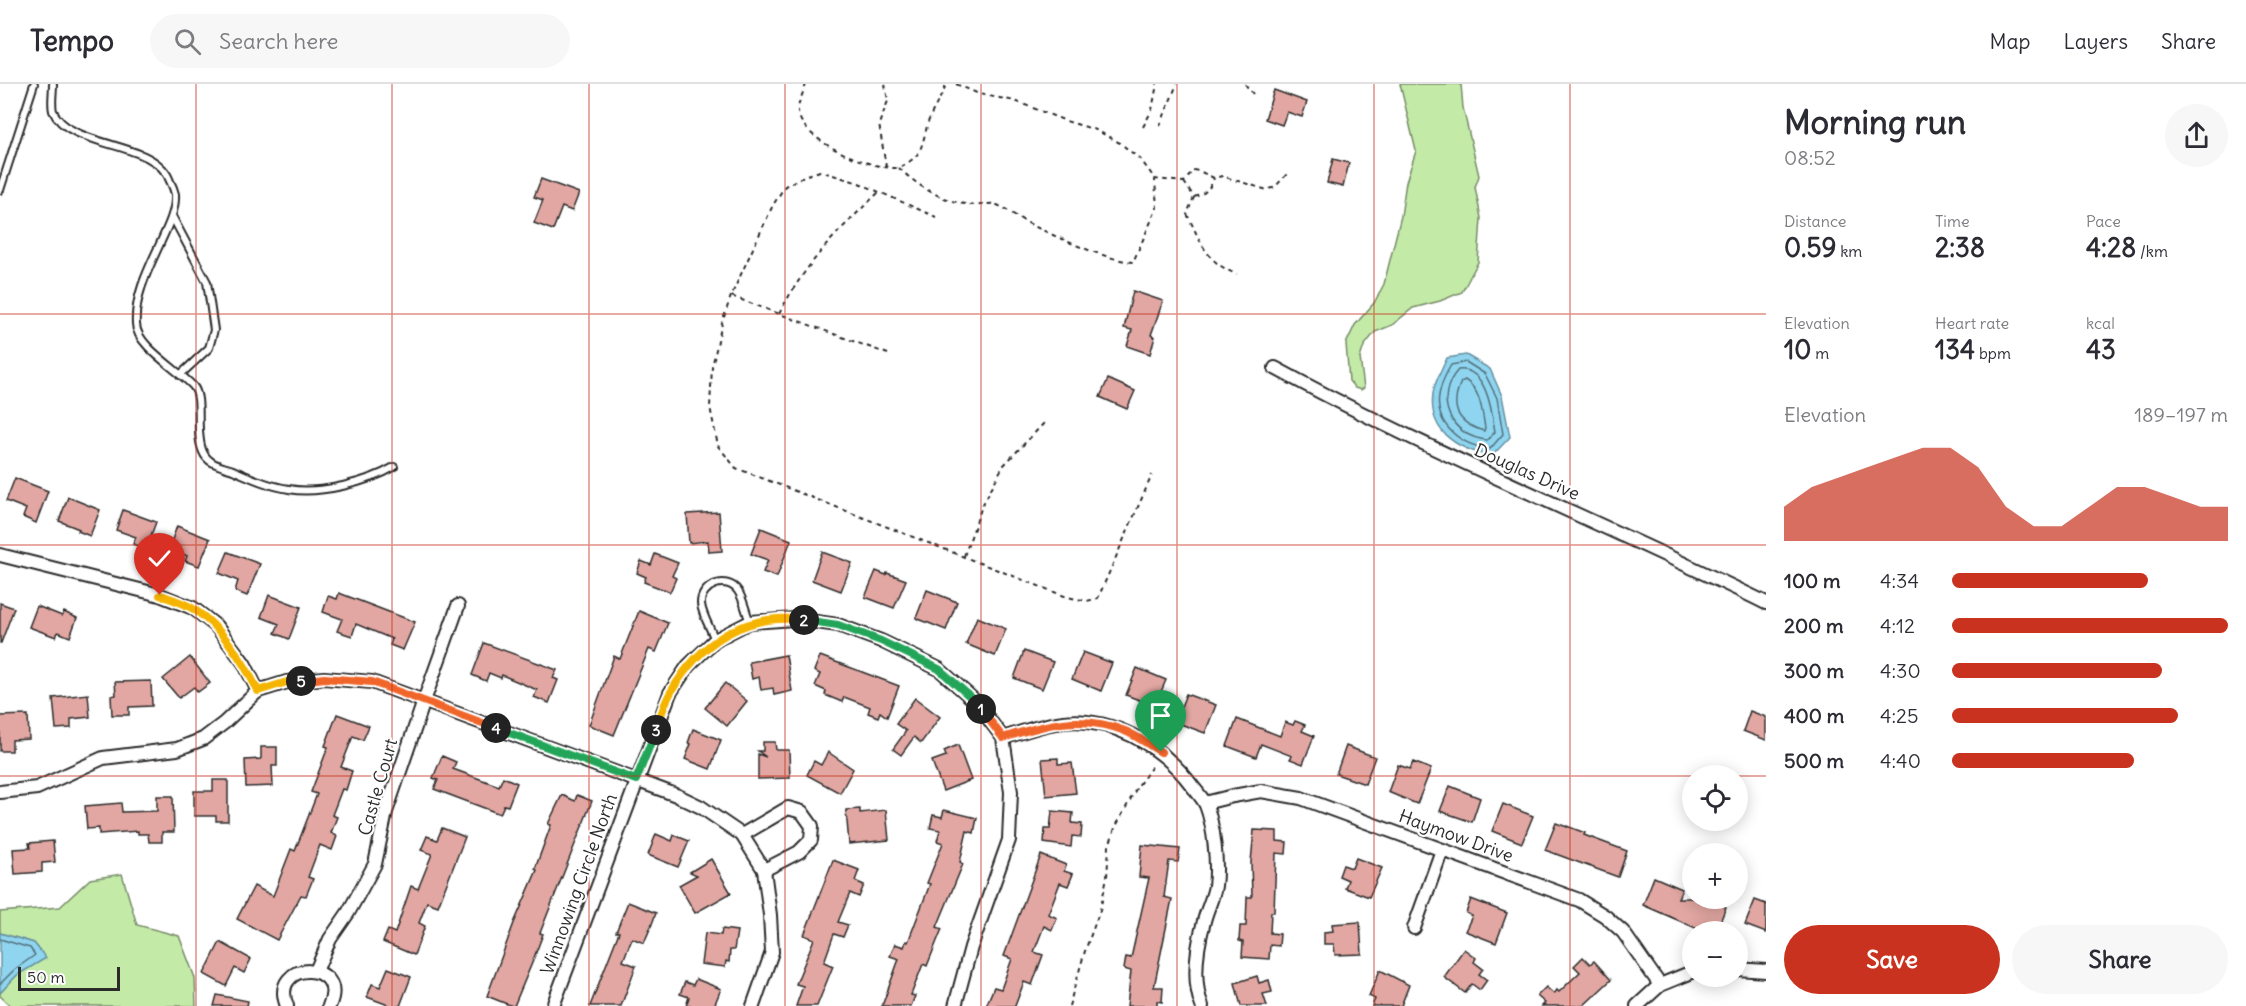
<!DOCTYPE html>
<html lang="en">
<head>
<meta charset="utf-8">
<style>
	body { margin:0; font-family:Delius,sans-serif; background:#f7f7f7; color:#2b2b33; height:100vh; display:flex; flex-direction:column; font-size:22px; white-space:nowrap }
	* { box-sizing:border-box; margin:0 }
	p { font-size:20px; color:#7c7c81 }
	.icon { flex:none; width:33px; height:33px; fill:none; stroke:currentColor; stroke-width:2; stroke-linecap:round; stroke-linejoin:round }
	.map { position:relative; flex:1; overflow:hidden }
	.panel { display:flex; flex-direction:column; background:#fff; width:480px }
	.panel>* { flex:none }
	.fabs { position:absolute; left:1682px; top:681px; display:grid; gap:12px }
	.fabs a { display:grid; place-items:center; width:66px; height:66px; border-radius:50%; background:#fff; box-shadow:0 3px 15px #0003; font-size:30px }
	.scale { position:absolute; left:18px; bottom:15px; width:102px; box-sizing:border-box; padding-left:6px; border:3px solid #2b2b2b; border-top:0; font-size:16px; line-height:21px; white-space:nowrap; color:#2b2b2b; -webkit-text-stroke:4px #fff; paint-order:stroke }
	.pin { position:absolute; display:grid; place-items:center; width:51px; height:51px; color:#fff; margin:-62px -26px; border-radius:50% 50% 50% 0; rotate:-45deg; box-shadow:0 0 6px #0007 }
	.pin .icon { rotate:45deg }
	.km { position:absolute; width:30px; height:30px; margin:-15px; border-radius:50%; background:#222; color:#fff; font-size:16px; line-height:30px; text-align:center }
	.round { display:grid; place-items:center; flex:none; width:63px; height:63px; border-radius:32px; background:#f7f7f7 }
	.head { display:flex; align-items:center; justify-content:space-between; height:102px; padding:0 18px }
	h1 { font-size:33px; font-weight:700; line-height:45px }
	.figures { display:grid; grid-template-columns:repeat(3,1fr); gap:9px; height:102px; padding:6px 18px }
	.figures div { display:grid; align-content:center }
	.figures b { font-size:26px; font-weight:700 }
	.figures small { font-size:16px; font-weight:400 }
	.figures p { font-size:16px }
	.chart { height:168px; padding:12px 18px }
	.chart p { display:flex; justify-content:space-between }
	.chart svg { width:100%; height:108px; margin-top:6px; fill:#c8321e; opacity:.7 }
	.action { display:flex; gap:12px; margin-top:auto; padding:12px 18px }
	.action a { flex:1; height:69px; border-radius:36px; background:#c8321e; color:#fff; font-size:24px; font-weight:700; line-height:69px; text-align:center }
	.action a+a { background:#f7f7f7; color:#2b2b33 }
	ul { padding:0 18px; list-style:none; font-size:20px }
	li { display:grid; grid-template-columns:96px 72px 1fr; align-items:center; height:45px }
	li i { height:15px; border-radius:8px; background:#c8321e }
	header { display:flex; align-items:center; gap:36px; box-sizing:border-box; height:84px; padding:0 30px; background:#fff; border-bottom:2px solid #e1e1e2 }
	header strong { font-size:28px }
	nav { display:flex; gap:33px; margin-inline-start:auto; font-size:21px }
	.search { width:420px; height:54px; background:#f7f7f7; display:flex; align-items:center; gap:15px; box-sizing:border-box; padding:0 21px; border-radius:33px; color:#7c7c81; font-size:22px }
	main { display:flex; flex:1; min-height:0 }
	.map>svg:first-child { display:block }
</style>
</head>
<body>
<header>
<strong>Tempo</strong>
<div class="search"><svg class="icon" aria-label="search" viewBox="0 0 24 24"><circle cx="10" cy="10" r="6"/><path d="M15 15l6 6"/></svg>Search here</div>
<nav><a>Map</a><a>Layers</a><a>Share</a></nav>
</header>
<main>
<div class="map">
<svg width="1766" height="922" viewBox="0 0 1766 922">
	<rect width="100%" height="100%" fill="#fff"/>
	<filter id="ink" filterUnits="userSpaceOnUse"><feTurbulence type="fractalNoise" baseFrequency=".0167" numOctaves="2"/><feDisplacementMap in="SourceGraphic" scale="12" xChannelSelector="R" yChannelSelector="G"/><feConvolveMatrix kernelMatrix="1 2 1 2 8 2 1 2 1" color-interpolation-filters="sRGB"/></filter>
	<g filter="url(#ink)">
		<g fill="#c3eba7" stroke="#778b69" stroke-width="1.5">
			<path d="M1400,0H1461L1463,24L1479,92L1475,103L1481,134L1478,178L1462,208L1440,217L1413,224L1392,241L1375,248L1364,262L1360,274L1364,304L1361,306L1355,304L1349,297L1346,260L1355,241L1374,219L1384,200L1401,132L1406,98L1416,67Z"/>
			<path d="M122,790L137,841L179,852L195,894L196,922H11L0,912V909L17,891L45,874L34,859L0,849V828L60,823L90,795Z"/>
		</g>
		<g fill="#8fd5f0" stroke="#6791a1" stroke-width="1.5">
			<path d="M1466,271L1490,285L1502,312L1510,353L1492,372C1455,365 1425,346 1434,304C1437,294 1443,283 1447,274Z"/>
			<path d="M0,849L34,859L46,874L17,891L0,909Z"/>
		</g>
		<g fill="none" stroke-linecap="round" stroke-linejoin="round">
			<g stroke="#536f7a" stroke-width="1.5">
				<path d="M1466,278L1485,290L1497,314L1503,350L1490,365C1458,361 1430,337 1441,303C1443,295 1447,288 1451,281Z"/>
				<path d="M1458,286C1487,283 1492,328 1495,348L1487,356C1450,353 1433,314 1458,286Z"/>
				<path d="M1465,296C1481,306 1482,327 1485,344L1484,347C1456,339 1450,323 1461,298Z"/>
				<path d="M0,855L30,864L35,871L14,886L0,900"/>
			</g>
		</g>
		<g fill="#e2a7a2" stroke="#2b2b2b" stroke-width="1.5">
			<path d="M1274,6L1307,18L1302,33L1287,28L1282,41L1265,35Z"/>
			<path d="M1333,75L1349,79L1343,103L1327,99Z"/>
			<path d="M541,95L579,109L572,127L562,123L553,146L534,139L543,116L534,113Z"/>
			<path d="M1133,207L1163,217L1151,251L1155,253L1150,270L1127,262L1132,246L1124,244Z"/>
			<path d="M1108,295L1135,307L1127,325L1100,313Z"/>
			<path d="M15,394L48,407L36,439L23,433L26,425L6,417Z"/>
			<path d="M68,413L100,426L90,452L78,447L79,445L59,437Z"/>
			<path d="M123,426L156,438L146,465L133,460L136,453L116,446Z"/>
			<path d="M719,428L722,467L709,468L708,457L689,459L687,430Z"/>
			<path d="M177,442L210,455L199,482L185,477L187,472L169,464Z"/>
			<path d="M761,444L791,456L777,493L763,488L768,476L751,470Z"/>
			<path d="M228,468L260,480L247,512L235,507L238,497L219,489Z"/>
			<path d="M822,468L852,479L841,507L812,496Z"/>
			<path d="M655,470L678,479L672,492L676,494L670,508L644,498L646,493L637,489L641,477L651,481Z"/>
			<path d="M876,487L886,491L887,489L906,496L894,524L865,513Z"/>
			<path d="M927,506L957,518L946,546L916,534Z"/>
			<path d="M339,509L415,538L403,566L390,561L392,555L356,540L352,552L337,547L342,535L323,528L328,512L337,515Z"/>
			<path d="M269,511L301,523L289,555L275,549L279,540L261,533Z"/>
			<path d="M0,519L14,524L1,559H0Z"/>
			<path d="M37,522L62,532L64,528L77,534L70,553L58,548L56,553L29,543Z"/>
			<path d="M639,527L668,539L656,568L649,565L614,651L589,641L614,572L620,575Z"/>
			<path d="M977,533L1006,545L995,572L966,560Z"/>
			<path d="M484,559L557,586L553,594L558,596L549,619L534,613L537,606L502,591L501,594L489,589L486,597L472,591Z"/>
			<path d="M1024,567L1053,578L1042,605L1014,594Z"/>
			<path d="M1083,568L1112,579L1101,607L1072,595Z"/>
			<path d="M786,571L792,607L774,611L773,604L761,606L759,593L752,595L749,578Z"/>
			<path d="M820,572L899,602L887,633L880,628L878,633L868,629L870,623L844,613L842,618L825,611L826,607L815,602L820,590L814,587Z"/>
			<path d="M190,573L210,599L198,608L194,603L179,614L163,595Z"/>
			<path d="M1137,584L1166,596L1155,622L1126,611Z"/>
			<path d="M151,597L152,622L129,623V631H112L111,612L116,611L115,598Z"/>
			<path d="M725,599L747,617L727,642L705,624Z"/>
			<path d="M88,610L90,633L71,635V644L56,645L53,614Z"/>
			<path d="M1186,610L1216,621L1205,649L1175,638Z"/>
			<path d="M915,614L940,633L921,659L914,653L901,671L893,665L906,647L896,640Z"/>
			<path d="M1750,627L1766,633V656L1743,647Z"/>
			<path d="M337,630L369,642L363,656L353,652L341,683L352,687L346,706L342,705L332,731L337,733L331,749L337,752L332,766L320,761L308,793L313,795L306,812L301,811L277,856L237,835L254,802L273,812L291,765L295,767L317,710L311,708L328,663L325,662Z"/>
			<path d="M28,631L29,655L12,656V667H0V632Z"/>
			<path d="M1237,635L1280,652L1285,638L1293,641L1295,637L1305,641L1302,647L1314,652L1303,680L1290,675L1292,672L1261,660L1256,673L1227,662Z"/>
			<path d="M693,645L721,656L710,685L685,675L691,660L688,659Z"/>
			<path d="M763,658H775L776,666H789L790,694L758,695V670L766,673L758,667H763Z"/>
			<path d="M958,661L971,696L943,707L932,677L946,672L944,667Z"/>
			<path d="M1346,662L1375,673L1365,700L1336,690Z"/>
			<path d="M261,663H277V682H272L273,702L246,703L245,676L261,675Z"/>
			<path d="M828,668L853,685L840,709L807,691L814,677L821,681Z"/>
			<path d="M442,672L456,678L453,685L499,702L503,693L517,699L508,722L504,721L500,730L434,705L438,696L433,694Z"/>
			<path d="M1058,674V680L1072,679L1076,709L1046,712L1042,675Z"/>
			<path d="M1413,678L1431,685L1417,720L1388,708L1398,681L1410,685Z"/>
			<path d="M213,696H228V737H216V732H194V707H213Z"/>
			<path d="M1450,702L1480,714L1472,738L1440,727Z"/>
			<path d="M562,711L575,717L577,711L592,717L540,849L543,850L532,879L514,922H512L487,912L514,839L537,786L535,785L551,741L548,740Z"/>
			<path d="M157,712H173L174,748H162V758H149L148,750H138V747L99,750V744L87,745L85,722L121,719L122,728L157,727Z"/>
			<path d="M1503,720L1533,732L1522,759L1492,747Z"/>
			<path d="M860,725V729L886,726L889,756L849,760L846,726Z"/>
			<path d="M944,726L977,734L974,749L967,747L960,778L963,780L937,843L942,845L937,857L927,882L923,880L911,911L915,912L911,922H882L899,875L890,872L895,860L904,863L906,857L908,858L930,800L927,799L943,759L937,757L940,746L930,744L933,731L942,733Z"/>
			<path d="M1052,727L1073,729L1072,739L1082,740L1081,753L1072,752L1071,763L1044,759L1045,745H1050Z"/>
			<path d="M1556,739L1567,743V742L1585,749L1584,751L1627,767L1618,793L1545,766Z"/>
			<path d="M442,744L465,753L438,822L427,818L419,839L425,842L414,871L383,858L388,846L395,849L411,802L418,805L432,770L421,766L427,752L437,756Z"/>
			<path d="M1254,746L1277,747V757L1287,758L1286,770L1276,769L1274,828H1271L1270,849L1280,850L1279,862L1270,861L1269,875L1242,873L1243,858L1239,857L1240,842H1246L1247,813H1252L1251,778Z"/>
			<path d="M656,750L672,757L674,751L689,757L678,783L648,771Z"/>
			<path d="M53,757L55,778L42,779V788L15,790L13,765L30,764L29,759Z"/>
			<path d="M1142,761L1180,765L1178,778L1169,777L1164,813L1172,815L1154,903H1163L1162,918L1157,917V922H1127L1131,887L1124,885L1126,873L1131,874L1149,794L1139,793Z"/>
			<path d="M1041,771L1066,781L1064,787L1073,790L1068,802L1060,799L1048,830L1057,834L1052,846L1044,842L1034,868L1043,871L1032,901L1024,898L1015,922H986L994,903L1001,905L1012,875L1004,872Z"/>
			<path d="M1356,774L1382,784L1369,813L1345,804L1348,796L1339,792L1343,781L1352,784Z"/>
			<path d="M711,775L731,809L695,829L679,801L697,791L690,788Z"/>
			<path d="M833,776L859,786L855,797L864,801L859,813L850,809L838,838L848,841L843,853L834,850L824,878L833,882L817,922H796L803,902L796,900L814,855L804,851Z"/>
			<path d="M1654,793L1682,805L1678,814H1715L1713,818L1726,823L1716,848H1705L1643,821Z"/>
			<path d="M1471,815L1507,829L1496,859L1465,847L1472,832L1466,829Z"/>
			<path d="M1755,816L1766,820V849L1745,841Z"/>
			<path d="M628,818L656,829L652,840L644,859L632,854L623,877L636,882L621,922H590L619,848H616Z"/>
			<path d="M1360,838L1362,870L1335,871L1334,860H1324V848L1333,847L1332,840Z"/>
			<path d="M722,845L737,847L734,866H730L729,878L726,877L725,883L701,880L705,849L721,851Z"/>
			<path d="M220,858L251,875L244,889L235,884L226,902L204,890Z"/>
			<path d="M1464,865L1476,874L1474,878L1483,885L1479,890L1487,896L1480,906L1472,900L1465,909L1444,893Z"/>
			<path d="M1583,873L1590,880L1594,877L1611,896L1583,922H1542L1545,919L1537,912L1546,903L1554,910L1557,906L1559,908L1580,888L1574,882Z"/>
			<path d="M388,884L411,893L400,922H391L367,913L372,900L380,903Z"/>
			<path d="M1380,886L1409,901L1401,922H1372L1375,915L1369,912Z"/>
			<path d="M1257,892L1259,899L1269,896L1272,908L1263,910L1267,922H1241L1235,899Z"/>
			<path d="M696,895L721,905L714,922H686L689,913L680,910L685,898L693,901Z"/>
			<path d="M217,911L248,917L247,922H214Z"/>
		</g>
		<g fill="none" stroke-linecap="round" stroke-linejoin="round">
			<g stroke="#2b2b2b" stroke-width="10">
				<g id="lane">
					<path d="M53,0C53,8 51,20 53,27C70,66 155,55 170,97C172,101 174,106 175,110C176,125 169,140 163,153C151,180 134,210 136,240C136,262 179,286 193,302C204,314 194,349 203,368C208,380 221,382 233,386C251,394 269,402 289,405C318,411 369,398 394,383"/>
					<path d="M0,106L34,0"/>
					<path d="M172,132L207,198L214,246L209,264L180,291"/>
					<path d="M715,556C711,545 702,531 701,520C700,501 727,491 738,507C744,516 746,529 750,538"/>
				</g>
			</g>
			<g stroke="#2b2b2b" stroke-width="16">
				<g id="street">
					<path d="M1275,284C1435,371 1603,439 1766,519"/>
					<path d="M0,471L160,511L193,524L216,542L244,579L258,607"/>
					<path d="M1003,654C1029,646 1059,634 1087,638C1130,643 1168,669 1193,703C1197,708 1203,715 1206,721C1214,742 1218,780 1215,802C1213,814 1207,825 1204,837C1197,863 1192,896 1202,922"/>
					<path d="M0,708L37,704L103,674L177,665L203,655L224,639L258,607L287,598L324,594L372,598L676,711L701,723L742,751L764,786L770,831L772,868L753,922"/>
					<path d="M1205,719L1233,712L1261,707L1301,714L1579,816L1605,832L1623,848L1660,901"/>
					<path d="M742,751L788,724L802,728L812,742L811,756L799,768L764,786"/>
					<path d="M1414,844L1442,766"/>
					<path d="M1737,885L1766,887"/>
					<path d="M316,887L330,855L348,829L375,780L386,728L424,617L458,522"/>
					<path d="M287,922C268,875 350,876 329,922"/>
					<path d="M553,922L670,609L688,582L715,556L750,538L795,535L838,541L881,557L939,585L975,617L1003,654L1011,708L1009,756L971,863L955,922"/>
					<path d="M1637,922L1660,901L1692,888"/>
				</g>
			</g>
			<g stroke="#2b2b2b" stroke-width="2" stroke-dasharray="4.5 4.5" stroke-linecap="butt">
				<path d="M806,0C804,8 798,18 798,26C798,56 871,85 896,84C901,83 912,77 916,72C924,63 925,45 930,33C935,22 942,12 946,0"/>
				<path d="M885,0L888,17L879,40L886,83"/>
				<path d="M956,0L979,10L1015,17L1066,37L1096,46L1120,59L1141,76L1155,95L1184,98L1193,86L1199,87L1214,94L1222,92L1267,106L1275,103L1288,89"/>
				<path d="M1245,0L1253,10"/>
				<path d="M1160,42L1177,0"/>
				<path d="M1143,43L1152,26L1157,0"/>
				<path d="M899,84C918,103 947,120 975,121C981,122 988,119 994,120C1005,123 1016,133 1026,138C1051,151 1106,176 1133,178L1157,124L1155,96"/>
				<path d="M1184,98L1194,113C1205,110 1210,105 1214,94"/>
				<path d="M1194,113L1187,130C1201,158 1206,179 1237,190"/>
				<path d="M731,212L722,239L712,283L710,323L718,362L736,384L1067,513L1087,517L1098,514L1152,391"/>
				<path d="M779,230C806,178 837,148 879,108"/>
				<path d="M888,270L731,212L773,121L785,102L804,92L820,87L859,99L936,133"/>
				<path d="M964,472L982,422L1003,382L1045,338"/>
				<path d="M1069,922L1085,867L1100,826L1107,793L1109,762L1115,744L1137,703L1153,681"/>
			</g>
			<use href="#lane" stroke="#fff" stroke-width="6"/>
			<use href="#street" stroke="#fff" stroke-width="12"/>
		</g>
	</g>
	<g fill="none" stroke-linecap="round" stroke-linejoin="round" filter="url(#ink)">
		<g stroke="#fff" stroke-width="12">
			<path id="split-1" d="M981,625L1003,654C1046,640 1080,630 1125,647C1137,652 1149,661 1161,668"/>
		</g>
		<g stroke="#fff" stroke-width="12">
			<path id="split-2" d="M804,536L838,541L881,557L939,585L975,617L981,625"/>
		</g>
		<g stroke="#fff" stroke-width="12">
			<path id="split-3" d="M656,646C660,634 664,619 671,608C700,558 745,528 804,536"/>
		</g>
		<g stroke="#fff" stroke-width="12">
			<path id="split-4" d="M496,644L636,696L656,646"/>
		</g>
		<g stroke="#fff" stroke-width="12">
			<path id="split-5" d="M301,597L324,594L372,598L496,644"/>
		</g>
		<g stroke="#fff" stroke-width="12">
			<path id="split-6" d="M160,511C172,515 185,519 195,526C224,546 243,576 258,607L287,598L301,597"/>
		</g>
		<use href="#split-1" stroke="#f0652b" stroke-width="8"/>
		<use href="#split-2" stroke="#22a559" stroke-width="8"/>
		<use href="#split-3" stroke="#f5b400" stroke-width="8"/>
		<use href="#split-4" stroke="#22a559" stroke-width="8"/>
		<use href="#split-5" stroke="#f0652b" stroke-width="8"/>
		<use href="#split-6" stroke="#f5b400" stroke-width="8"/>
	</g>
	<path fill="none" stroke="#c8321e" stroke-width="1.5" stroke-opacity="0.55" d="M196,0V922M392,0V922M589,0V922M785,0V922M981,0V922M1177,0V922M1374,0V922M1570,0V922M0,230H1766M0,461H1766M0,692H1692M1692,692H1737M1737,692H1766"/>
	<g text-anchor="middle" stroke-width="4.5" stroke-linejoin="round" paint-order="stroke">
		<g font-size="18" fill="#2b2b2b" stroke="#fff">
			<text transform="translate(1527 388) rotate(24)" y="6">Douglas Drive</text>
			<text transform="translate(378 703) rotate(-74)" y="6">Castle Court</text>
			<text transform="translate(1456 752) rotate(20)" y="6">Haymow Drive</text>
			<text transform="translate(579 800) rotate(-70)" y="6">Winnowing Circle North</text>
		</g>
	</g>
</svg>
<div class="fabs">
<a><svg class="icon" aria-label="locate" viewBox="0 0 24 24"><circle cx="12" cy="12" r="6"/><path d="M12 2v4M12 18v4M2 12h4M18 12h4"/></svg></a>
<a>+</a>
<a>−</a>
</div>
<div class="scale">50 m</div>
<div class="pin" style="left:1161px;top:668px;background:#1e9e55"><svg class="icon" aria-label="arrive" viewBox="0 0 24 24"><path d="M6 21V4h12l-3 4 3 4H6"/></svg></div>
<div class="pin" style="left:160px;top:511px;background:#d93025"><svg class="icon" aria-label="check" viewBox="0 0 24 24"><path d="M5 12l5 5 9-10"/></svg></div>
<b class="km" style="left:981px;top:625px">1</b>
<b class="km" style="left:804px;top:536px">2</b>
<b class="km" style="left:656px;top:646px">3</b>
<b class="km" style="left:496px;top:644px">4</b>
<b class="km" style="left:301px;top:597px">5</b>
</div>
<section class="panel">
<div class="head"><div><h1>Morning run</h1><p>08:52</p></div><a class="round"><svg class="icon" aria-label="share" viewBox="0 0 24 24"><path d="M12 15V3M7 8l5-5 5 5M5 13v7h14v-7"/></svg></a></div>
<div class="figures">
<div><p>Distance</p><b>0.59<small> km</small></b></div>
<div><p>Time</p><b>2:38</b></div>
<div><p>Pace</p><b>4:28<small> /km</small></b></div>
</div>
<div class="figures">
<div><p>Elevation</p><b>10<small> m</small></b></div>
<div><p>Heart rate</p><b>134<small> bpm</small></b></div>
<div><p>kcal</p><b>43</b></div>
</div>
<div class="chart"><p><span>Elevation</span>189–197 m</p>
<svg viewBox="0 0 160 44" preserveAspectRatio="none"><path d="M0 44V30L10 22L20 18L30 14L40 10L50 6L60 6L70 14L80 30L90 38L100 38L110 30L120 22L130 22L140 26L150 30L160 30V44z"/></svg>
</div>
<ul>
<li><b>100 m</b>4:34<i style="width:71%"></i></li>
<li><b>200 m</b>4:12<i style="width:100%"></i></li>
<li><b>300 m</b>4:30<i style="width:76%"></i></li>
<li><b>400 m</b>4:25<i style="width:82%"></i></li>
<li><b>500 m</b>4:40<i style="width:66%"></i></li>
</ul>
<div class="action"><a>Save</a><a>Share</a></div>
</section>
</main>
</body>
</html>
